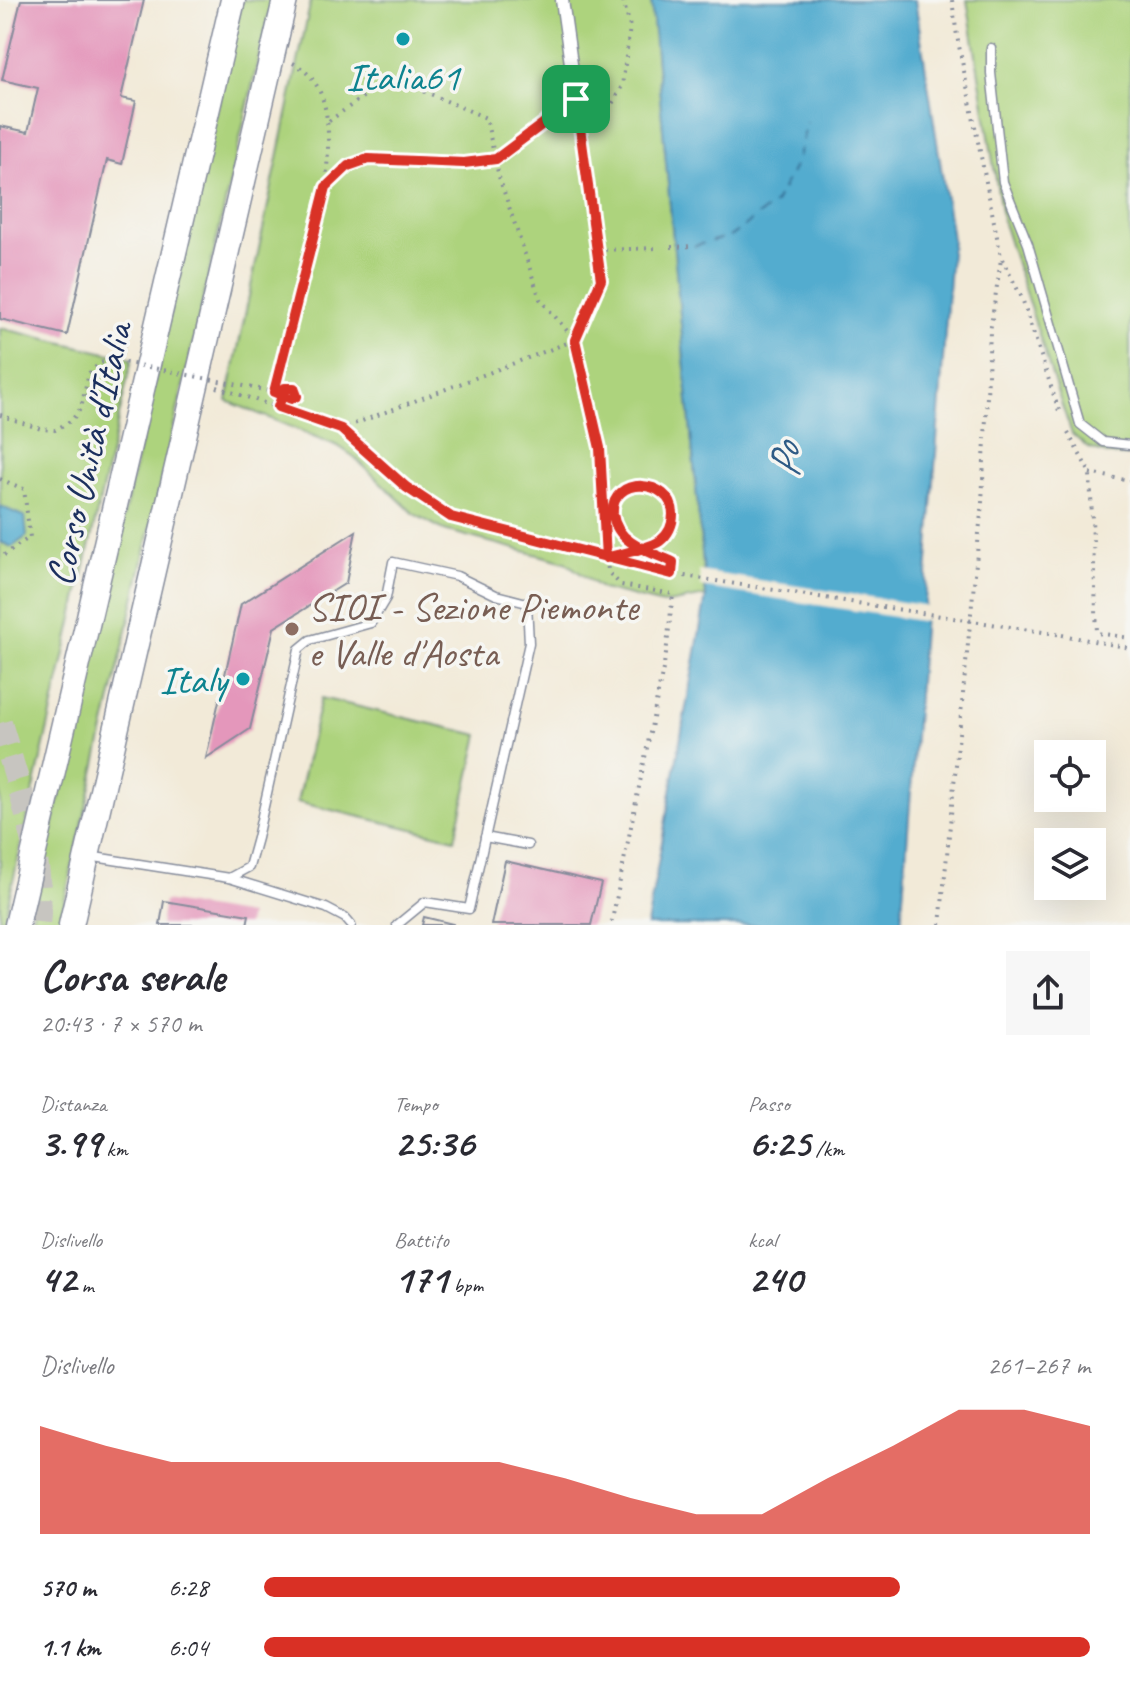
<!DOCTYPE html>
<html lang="it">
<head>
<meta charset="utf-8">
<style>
	body { margin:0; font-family:Caveat,sans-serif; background:#f7f7f7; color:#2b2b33; height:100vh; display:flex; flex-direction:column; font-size:30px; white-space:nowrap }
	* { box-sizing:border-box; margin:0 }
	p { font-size:26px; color:#7c7c81 }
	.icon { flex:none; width:44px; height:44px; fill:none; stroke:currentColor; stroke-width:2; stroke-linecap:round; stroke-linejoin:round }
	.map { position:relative; height:925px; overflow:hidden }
	.drawer { display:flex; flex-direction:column; background:#fff; flex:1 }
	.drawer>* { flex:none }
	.fabs { position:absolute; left:1034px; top:740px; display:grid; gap:16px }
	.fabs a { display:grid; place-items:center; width:72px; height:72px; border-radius:0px; background:#fff; box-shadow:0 8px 32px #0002; font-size:40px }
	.pin { position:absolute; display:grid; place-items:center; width:68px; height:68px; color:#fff; margin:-34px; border-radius:16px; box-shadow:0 4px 12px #0006 }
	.round { display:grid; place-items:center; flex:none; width:84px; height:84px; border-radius:0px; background:#f7f7f7 }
	.head { display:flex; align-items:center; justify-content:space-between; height:136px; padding:0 40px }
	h1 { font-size:44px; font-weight:800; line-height:60px }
	.metrics { display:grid; grid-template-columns:repeat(3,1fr); gap:12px; height:136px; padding:8px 40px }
	.metrics div { display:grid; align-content:center }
	.metrics b { font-size:40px; font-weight:800 }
	.metrics small { font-size:22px; font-weight:400 }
	.metrics p { font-size:22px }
	.chart { height:224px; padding:16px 40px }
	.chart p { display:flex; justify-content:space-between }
	.chart svg { width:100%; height:144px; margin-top:8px; fill:#d93025; opacity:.7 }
	ul { padding:0 40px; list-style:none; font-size:26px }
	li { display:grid; grid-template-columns:128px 96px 1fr; align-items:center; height:60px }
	li i { height:20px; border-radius:10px; background:#d93025 }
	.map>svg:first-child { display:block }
</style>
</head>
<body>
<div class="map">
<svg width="1130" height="925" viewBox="0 0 1130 925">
	<rect width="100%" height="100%" fill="#f6f6f2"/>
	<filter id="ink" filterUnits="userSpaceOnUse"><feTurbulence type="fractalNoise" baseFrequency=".0125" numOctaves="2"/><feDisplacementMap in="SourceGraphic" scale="16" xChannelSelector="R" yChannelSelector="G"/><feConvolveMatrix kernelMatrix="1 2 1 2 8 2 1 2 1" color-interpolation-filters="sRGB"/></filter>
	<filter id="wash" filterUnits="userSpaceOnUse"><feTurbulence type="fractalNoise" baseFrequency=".006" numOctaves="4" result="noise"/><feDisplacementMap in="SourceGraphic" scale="32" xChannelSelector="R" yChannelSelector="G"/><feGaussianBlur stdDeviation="1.8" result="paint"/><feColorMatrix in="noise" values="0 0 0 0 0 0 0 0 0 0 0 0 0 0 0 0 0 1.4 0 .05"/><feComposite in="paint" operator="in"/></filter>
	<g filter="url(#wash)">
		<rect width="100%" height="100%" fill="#f2ead8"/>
		<g fill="#add37d" stroke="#64816e" stroke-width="2">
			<path d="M242,0H272L59,925H30Z"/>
			<path d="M311,0H651L706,596L663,604L602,589L565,562L444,530L414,514L353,456L338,446L227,401Z"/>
			<path d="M967,0H1130V456L1110,455L1088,448L1072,434L1059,397L1003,223Z"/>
			<path d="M0,328L132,359L3,925H0Z"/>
			<path d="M321,698L479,735L455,839L297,802Z"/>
		</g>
		<g fill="#52accf" stroke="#366e96" stroke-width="2">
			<path d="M651,0H915L952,238L901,925H647L706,596Z"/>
			<path d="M0,506L25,517L27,536L12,547L0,542Z"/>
		</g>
		<path fill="#f2ead8" d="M699,571L929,606L927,622L701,587Z"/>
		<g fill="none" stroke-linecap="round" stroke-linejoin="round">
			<path stroke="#2e5b86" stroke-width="2" stroke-dasharray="10 8" stroke-linecap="butt" d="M694,246L731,236L775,203L797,161L807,122"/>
		</g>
		<g id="blocks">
			<g fill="#e497bb">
				<path d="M21,0H144L121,98L136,101L122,164L107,160L67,335L0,319V126L28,132L38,88L2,80Z"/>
				<path d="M356,531L346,583L274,628L250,729L206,758L241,604Z"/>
				<path d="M505,861L601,883L591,925H491Z"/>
				<path d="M164,901L249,915L247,925H160Z"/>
				<path d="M424,917L453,924V925H422Z"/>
			</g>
		</g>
	</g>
	<g filter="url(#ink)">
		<use href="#blocks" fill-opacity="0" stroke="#868c9b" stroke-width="2"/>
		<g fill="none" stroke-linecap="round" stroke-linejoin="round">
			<path stroke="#c7c5c0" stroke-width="24" stroke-dasharray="24 12" stroke-linecap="butt" d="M0,723C18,784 46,861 38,925"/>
			<g stroke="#868c9b" stroke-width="11">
				<g id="service">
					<path d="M991,48V73L1003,182L1028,244L1080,424L1103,442L1130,445"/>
					<path d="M485,837L528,845"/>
					<path d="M88,856L229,878L326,908L345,918L351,925"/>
					<path d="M229,878L249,867L257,838L299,649L310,640L371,623L386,598L393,562L457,576L496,595L527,603L529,643L469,909L425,902L397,925"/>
				</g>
			</g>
			<g stroke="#868c9b" stroke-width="15">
				<path id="pedestrian" d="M562,0L576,99"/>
			</g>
			<g stroke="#868c9b" stroke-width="27">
				<g id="primary">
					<path d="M17,925L233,0"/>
					<path d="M71,925L285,0"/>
				</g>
			</g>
			<g stroke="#868c9b" stroke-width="4" stroke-dasharray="2 6" stroke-linecap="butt">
				<path d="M952,0L957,36L1001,257L1022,298L1060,414"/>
				<path d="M293,63C337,86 328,145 326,186"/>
				<path d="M578,113L601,280L575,340L600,448L608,572L621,585L673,594L666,654L611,925"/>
				<path d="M578,117L601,124L622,86L630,27L623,0"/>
				<path d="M329,121L391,77L486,118L499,177L540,299L575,340L341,429"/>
				<path d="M671,247L694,246"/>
				<path d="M597,250L658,248"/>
				<path d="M309,256C314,237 318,200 327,185C361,132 446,177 496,159C510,154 549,119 564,108"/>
				<path d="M113,360L122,331L127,333L122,354"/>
				<path d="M217,387L341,429L406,487L451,517L672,574"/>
				<path d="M278,407L285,388H294L297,396"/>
				<path d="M1068,433L1090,473L1097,633L1130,638"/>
				<path d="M1090,473L1130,481"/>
				<path d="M0,479L24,489L30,537L0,558"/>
				<path d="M609,557L658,542"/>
				<path d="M1062,635L1130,648"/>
				<path d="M940,925L982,503L990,332L1001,259"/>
			</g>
			<use href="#service" stroke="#fff" stroke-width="8"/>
			<use href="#pedestrian" stroke="#fff" stroke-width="12"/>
			<use href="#primary" stroke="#fff" stroke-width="24"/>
			<g stroke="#868c9b" stroke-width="4" stroke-dasharray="2 6" stroke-linecap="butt">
				<path d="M280,393L291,399L297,396"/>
				<path d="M0,415L41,429L55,430L72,420L81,408L89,373L100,363L113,360L274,392L309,256"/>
				<path d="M658,542C668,533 675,524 673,510C667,475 605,477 614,519C616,527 621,535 628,540C640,550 658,555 673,562L672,574L1062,635"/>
			</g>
		</g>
	</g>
	<g fill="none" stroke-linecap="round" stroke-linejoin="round" filter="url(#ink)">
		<g stroke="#fff" stroke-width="16">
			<path id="route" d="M576,99L496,159L464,163L368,159L348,166L326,187L274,392L291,399L297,396L294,388H285L278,407L341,429L406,487L451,517L672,574L673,562C650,552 616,543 613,514C610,475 672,478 673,514C673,525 668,535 660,541C646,550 622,553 606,558L600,448L575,340L601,280L576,99"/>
		</g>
		<use href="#route" stroke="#d93025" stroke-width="10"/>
	</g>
	<g fill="#0f9aa8" stroke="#f6f6f2" stroke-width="3">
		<circle cx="403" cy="39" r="8"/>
		<circle cx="243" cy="679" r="8"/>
	</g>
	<circle fill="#8d6e63" stroke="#f6f6f2" stroke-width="3" cx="292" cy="629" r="8"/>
	<g text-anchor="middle" stroke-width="7" stroke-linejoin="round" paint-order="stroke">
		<g font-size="40" fill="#0d838f" stroke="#f6f6f2">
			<text x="403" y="90">Italia61</text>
			<text x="227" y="693" text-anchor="end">Italy</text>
		</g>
		<g font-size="40" fill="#1b2f5e" stroke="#f6f6f2">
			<text transform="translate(88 454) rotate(-77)" y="14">Corso Unità d'Italia</text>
		</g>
		<g font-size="40" fill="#785e54" stroke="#f6f6f2" text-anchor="start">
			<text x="308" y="620">SIOI - Sezione Piemonte<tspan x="308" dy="46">e Valle d'Aosta</tspan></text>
		</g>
		<g font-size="42" font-style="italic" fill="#2e5b86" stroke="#f6f6f2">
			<text transform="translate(784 461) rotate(-88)" y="15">Po</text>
		</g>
	</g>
</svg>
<div class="fabs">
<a><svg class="icon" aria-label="locate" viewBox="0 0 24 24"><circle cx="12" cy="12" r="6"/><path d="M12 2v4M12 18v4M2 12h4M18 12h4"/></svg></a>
<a><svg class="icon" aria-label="layers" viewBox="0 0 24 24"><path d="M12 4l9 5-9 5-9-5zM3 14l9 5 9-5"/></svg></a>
</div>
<div class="pin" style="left:576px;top:99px;background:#1e9e55"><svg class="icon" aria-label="arrive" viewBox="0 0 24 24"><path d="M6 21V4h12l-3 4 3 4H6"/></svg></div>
</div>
<section class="drawer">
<div class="head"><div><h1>Corsa serale</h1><p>20:43 · 7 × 570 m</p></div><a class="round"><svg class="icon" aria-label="share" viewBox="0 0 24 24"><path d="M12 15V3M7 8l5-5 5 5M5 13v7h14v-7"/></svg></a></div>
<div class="metrics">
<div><p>Distanza</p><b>3.99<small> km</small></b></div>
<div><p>Tempo</p><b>25:36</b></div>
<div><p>Passo</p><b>6:25<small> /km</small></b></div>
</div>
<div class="metrics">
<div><p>Dislivello</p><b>42<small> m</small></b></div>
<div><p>Battito</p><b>171<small> bpm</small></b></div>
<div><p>kcal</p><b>240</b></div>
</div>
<div class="chart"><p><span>Dislivello</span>261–267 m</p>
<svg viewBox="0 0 160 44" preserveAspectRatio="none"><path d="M0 44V11L10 17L20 22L30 22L40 22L50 22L60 22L70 22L80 27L90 33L100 38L110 38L120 27L130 17L140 6L150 6L160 11V44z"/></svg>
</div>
<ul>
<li><b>570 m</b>6:28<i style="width:77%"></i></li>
<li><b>1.1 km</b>6:04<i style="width:100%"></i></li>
</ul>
</section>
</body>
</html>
